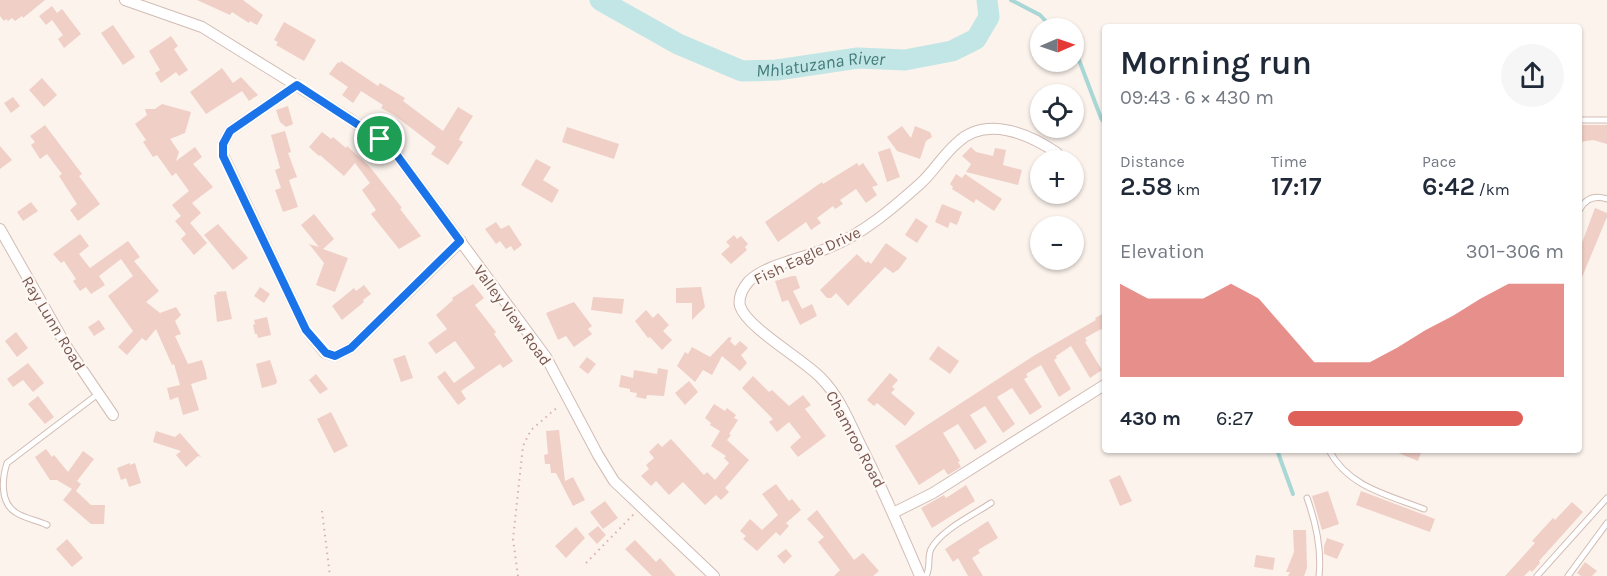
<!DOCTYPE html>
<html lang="en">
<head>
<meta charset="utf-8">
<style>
	body { margin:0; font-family:Karla,sans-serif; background:#f6f6f7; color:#1f2937; height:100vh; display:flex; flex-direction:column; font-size:22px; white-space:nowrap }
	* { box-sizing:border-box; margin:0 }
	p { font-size:20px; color:#747a83 }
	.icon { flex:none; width:33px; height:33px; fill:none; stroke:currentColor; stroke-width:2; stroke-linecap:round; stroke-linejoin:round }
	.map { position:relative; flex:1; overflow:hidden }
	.drawer { position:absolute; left:1102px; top:24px; width:480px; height:429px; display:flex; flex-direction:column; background:#fff; border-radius:6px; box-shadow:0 2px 4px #0004 }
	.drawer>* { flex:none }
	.needle { width:39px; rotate:88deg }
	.tools { position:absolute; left:1030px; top:18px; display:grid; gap:12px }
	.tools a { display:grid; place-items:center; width:54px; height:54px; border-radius:50%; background:#fff; box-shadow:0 2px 4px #0004; font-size:30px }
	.pin { position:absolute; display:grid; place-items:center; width:51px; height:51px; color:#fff; margin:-26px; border:3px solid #fff; border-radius:50%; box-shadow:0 2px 6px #0007 }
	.round { display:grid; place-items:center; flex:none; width:63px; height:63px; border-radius:32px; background:#f6f6f7 }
	.headline { display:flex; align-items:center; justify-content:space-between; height:102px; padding:0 18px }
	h1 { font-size:33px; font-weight:600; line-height:45px }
	.metrics { display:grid; grid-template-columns:repeat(3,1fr); gap:9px; height:102px; padding:6px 18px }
	.metrics div { display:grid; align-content:center }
	.metrics b { font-size:26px; font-weight:600 }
	.metrics small { font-size:16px; font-weight:400 }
	.metrics p { font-size:16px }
	.chart { height:168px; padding:12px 18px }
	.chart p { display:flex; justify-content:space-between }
	.chart svg { width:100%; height:108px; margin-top:6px; fill:#de6059; opacity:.7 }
	ul { padding:0 18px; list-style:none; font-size:20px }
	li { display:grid; grid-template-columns:96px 72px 1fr; align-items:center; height:45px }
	li i { height:15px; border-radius:8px; background:#de6059 }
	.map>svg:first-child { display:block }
</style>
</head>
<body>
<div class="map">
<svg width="1607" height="576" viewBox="0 0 1607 576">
	<rect width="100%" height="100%" fill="#fcf3ed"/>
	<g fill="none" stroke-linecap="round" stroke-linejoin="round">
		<g stroke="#a8d7d6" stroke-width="4">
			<path d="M1011,0L1040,15L1052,28"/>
			<path d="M1074,54L1079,60L1101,118L1106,125"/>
			<path d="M1277,450L1293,494"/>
		</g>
		<path stroke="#c1e6e5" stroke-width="21" id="s1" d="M600,0L678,44L742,71L777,70L858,58L905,60L952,51L976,39L989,17L987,0"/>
	</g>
	<g fill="#f0cfc6">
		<path d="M0,0H45L23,18L22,16L15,21L12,18L8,21L6,19L4,21L0,16Z"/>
		<path d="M197,0H243L263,15L257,25L250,21L249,23L232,12L230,15Z"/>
		<path d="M52,6L57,13L62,9L81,34L64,48L58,39L63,35L52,20L46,25L39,16Z"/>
		<path d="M284,22L316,40L304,61L276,45L278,42L274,40Z"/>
		<path d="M113,25L135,57L123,65L101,33Z"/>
		<path d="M171,36L178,46L174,49L188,70L179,76L176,72L161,83L155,73L160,70L149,51Z"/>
		<path d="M341,61L378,86L380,83L405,98L403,101L443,131L458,107L473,116L460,137L459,140L463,142L448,165L431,154L436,147L394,115L381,108L383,105L361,91L353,103L342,95L348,87L329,74L338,62L340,63Z"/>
		<path d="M222,68L233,83L241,77L258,95L249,101L242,91L206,114L190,92Z"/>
		<path d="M42,78L57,95L44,107L29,90Z"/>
		<path d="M13,97L20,106L11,113L4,103Z"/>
		<path d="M162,104L191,112L185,133L170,139L179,152L176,161L195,147L202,157L193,164L213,187L192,203L201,213L190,223L207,243L194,255L181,239L186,234L175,221L181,216L172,205L189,191L176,173L172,176L157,155L153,157L143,142L146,140L135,124L147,115L145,109H155Z"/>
		<path d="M1041,104V126L1030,116Z"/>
		<path d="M288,106L293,124L286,127L280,122L276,110Z"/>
		<path d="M45,125L82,174L79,176L100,204L78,221L70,210L77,204L59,176L62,174L47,154L40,159L31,145L35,142L30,136Z"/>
		<path d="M1582,125H1607V144L1593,140L1580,142V127H1582Z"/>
		<path d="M902,126L911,138L915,126L930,132L932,137L926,141L920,159L897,151L887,137Z"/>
		<path d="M567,127L619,144L614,159L562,142Z"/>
		<path d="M285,131L291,152L288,153L297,177L289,180L298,207L283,212L275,190L281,188L275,170L280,168L271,135Z"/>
		<path d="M322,132L331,139L333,137L346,148L347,146L370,167L402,208L400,209L421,236L399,249L371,214L376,210L362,190L370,183L355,163L344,176L320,155L319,156L309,147Z"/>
		<path d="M0,146L12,160L0,169Z"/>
		<path d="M971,147L976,152L993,156L995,148L1006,150L1003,165L1022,170L1018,185L966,172L971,164L962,156Z"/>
		<path d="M890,148L900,177L887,182L878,152Z"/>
		<path d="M536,159L551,167L543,180L559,190L552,203L521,185Z"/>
		<path d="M857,163L859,166L863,163L878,185L872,187L877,195L866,203L856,189L840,200L843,204L835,209L833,206L817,218L821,223L811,230L806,222L778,242L765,222L822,182L823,184Z"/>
		<path d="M956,174L962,178L965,174L1002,199L994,211L976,199L974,203L952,189L953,187L950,184Z"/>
		<path d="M31,202L38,211L23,221L17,212Z"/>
		<path d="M942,204L962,212L957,225L950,222L948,228L935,222Z"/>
		<path d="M1595,208L1607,213V217L1580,282V242L1582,243Z"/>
		<path d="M314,214L334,239L323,249L348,258L335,292L316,285L324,263L309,244L319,247L301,225Z"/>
		<path d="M916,218L928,226L917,243L905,235Z"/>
		<path d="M496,222L501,229L509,225L522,245L514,251L511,246L506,249L500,241L496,244L485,229Z"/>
		<path d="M218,224L248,258L233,270L204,235Z"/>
		<path d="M80,234L89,246L79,254L90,268L128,241L140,257L134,261L159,291L146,302L160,313L176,307L181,315L175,321L181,334L175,336L188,364L202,360L206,373L207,379L191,384L199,410L183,415L178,397L170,400L167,388L180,385L174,364L172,365L156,329L146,341L142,338L127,355L118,347L133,331L108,296L133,276L121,259L99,276L105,285L91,294L86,287L80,291L73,281L76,279L64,261L61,263L53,254Z"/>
		<path d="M734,235L737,239L741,236L748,244L745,247L747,250L731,264L721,254L730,246L726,242Z"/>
		<path d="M886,243L907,258L899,269L893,273L885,267L848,306L836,293L831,298H827L820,290L857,254L866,263L868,261L871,264Z"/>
		<path d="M792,276H796L800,288L793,291L802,309L812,304L817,316L800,325L788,300L782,302L775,281Z"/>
		<path d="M473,284L484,298L475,305L496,332L494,334L513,361L503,368L500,364L461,391L466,399L458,405L437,377L445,371L454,383L475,368L455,341L436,354L428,343L447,329L436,315L453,300L452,298Z"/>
		<path d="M364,285L371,294L363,300L364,302L342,320L332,306L354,288L356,291Z"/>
		<path d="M260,287L270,294L264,303L254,296Z"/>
		<path d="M701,287L705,307L692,320V303H676V288Z"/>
		<path d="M226,291L232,319L217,322L214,295L217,294L216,292Z"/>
		<path d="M593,297L624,299L622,314L591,310Z"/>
		<path d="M574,302L592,326L588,329L592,334L574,347L566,336L558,340L546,313Z"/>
		<path d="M646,310L653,318L658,313L669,325L663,331L672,340L662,350L650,337L648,338L635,321Z"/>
		<path d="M1106,312V337L1101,329L1085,338L1087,341L1085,342L1102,370L1090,378L1071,346L1056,356L1057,358L1054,360L1071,389L1059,397L1041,365L1026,374L1028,377L1024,379L1042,407L1030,415L1012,388L997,397L1015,424L1003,433L985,406L970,415L987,442L975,450L958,424L943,433L960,461L958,462L961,467L948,475L944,469L919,485L895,446L1035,355L1096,320L1095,318Z"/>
		<path d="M267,317L271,335L258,338L257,334H255L253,325L255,324L254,320Z"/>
		<path d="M99,320L105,329L94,336L88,327Z"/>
		<path d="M16,332L28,348L17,357L5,341Z"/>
		<path d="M729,337L732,338L730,341L735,346L740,341L748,348L741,355L747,363L740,371L722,356L712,375L703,370L695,382L677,366L685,352L688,354L692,347L710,357Z"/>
		<path d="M938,346L959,361L950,374L929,359Z"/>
		<path d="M405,355L413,378L401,382L393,359Z"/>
		<path d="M587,357L596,364L588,374L579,367Z"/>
		<path d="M270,360L277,381L276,384L262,388L256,364Z"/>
		<path d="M28,363L44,383L33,392L23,380L13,387L7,379Z"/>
		<path d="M658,368L668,370L664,396L647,395L646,399L636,397L637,393L630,392V389L619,387L621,375L633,378L634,370L657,374Z"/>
		<path d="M890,373L898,380L892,387L895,389L891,393L915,413L905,426L877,403L874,406L867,400Z"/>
		<path d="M316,374L328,389L320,394L309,380Z"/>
		<path d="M753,376L769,392L772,390L789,406L803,395L811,405L805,409L826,436L798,457L790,447L801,437L789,422L777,432L769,422L773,419L742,388Z"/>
		<path d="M689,381L698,392L685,405L675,393Z"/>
		<path d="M38,396L54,417L45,424L28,404Z"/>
		<path d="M714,404L725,411L727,408L736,415L734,418L738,420L729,434L731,435L727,440L749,460L725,488L729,492L721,500L716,495L705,505L683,482L669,495L656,481L651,486L641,476L649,469L646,465L654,458L649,452L658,443L662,447L671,439L704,475L707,472L715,480L729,463L724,458L726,456L711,446L720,431L710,425L711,423L705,418Z"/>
		<path d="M331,412L348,446L334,453L317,419Z"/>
		<path d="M559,430L565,481L573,477L585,500L573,506L556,473H551L550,464H545L544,455L548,454L546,431Z"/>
		<path d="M156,431L175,437L180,433L201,457L198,456L186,467L176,455L181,451L153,442Z"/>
		<path d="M46,449L52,457L54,455L68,472L83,451L94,459L77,481L81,484L76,491L91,505H105L104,524H91L63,500L72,489L57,480H50L35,457Z"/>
		<path d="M1391,450H1422L1418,461Z"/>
		<path d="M130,463V465L135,463L141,483L129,487L126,478L121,480L117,468Z"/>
		<path d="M1120,475L1132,501L1120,506L1109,480Z"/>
		<path d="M776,484L789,501L792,499L801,510L786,523L789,526L780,536L776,532L757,551L743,539L746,536L740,531L750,519L762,530L778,515L762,494Z"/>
		<path d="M966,485L975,501L932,528L921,508L944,495L946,498Z"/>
		<path d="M1328,491L1339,524L1322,530L1312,496Z"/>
		<path d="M1361,491L1435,519L1430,532L1356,505Z"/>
		<path d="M605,501L618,518L603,529L590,512Z"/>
		<path d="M1572,502L1583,512L1539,561L1540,563L1532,572L1530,570L1524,576H1505L1535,543L1532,541L1553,518L1555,520Z"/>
		<path d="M817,510L854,560L863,553L879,571L873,576H834L840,570L818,542L824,537L807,519Z"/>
		<path d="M988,521L998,538L978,550L980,553L972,558L983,576H968L958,558L953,562L945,549Z"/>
		<path d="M598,526L606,535L597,544L588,534Z"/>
		<path d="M576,527L585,538L566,558L555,546Z"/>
		<path d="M1293,530H1306L1307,568L1304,576H1288L1290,572H1286L1294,552Z"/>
		<path d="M1327,538L1344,544L1337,559L1324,554V546Z"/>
		<path d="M67,539L83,558L72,567L56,549Z"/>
		<path d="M635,540L656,562L660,558L676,576H652L625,549Z"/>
		<path d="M786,549L792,556L784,564L777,556Z"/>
		<path d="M1256,555L1275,558L1273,570L1254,567Z"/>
		<path d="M1585,562L1597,571L1592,576H1581L1577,573Z"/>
	</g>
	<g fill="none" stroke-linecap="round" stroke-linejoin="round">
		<g stroke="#d1bcb4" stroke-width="7">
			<g id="service">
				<path d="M1580,120H1607"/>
				<path d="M1580,209C1586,198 1595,195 1607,199"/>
				<path d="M1329,450C1348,487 1388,495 1424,509"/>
				<path d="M1307,498C1316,523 1322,549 1319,576"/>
				<path d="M47,525C37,520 25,519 15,512C0,502 2,478 7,463L98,394"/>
				<path d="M926,576C931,568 927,557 931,549C941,530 973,515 991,503"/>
				<path d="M1537,576L1607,498"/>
				<path d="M1568,576L1607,523"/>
			</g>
		</g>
		<g stroke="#d1bcb4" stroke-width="12">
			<g id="minor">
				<path d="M125,0L202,27L347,117L393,150L546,357L598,455L614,481L714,576"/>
				<path d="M297,85L230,131L223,144V155L306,330L325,353L335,356L351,348L461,241"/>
				<path d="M0,229L68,349L113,415"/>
				<path d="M893,513L933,493L1106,384"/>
				<path d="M920,576C901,532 882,487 860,444C849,421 839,396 821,378C803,359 747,328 740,306C738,297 743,288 749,281C767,264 805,258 828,248C863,234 893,208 921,183C934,171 943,155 957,143C986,115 1029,134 1057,153"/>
			</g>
		</g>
		<g stroke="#d6b2a8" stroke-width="2" stroke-dasharray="1.5 4.5" stroke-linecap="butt">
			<path d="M322,511L330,576"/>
			<path d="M586,563L634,514"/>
			<path d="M518,576L513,539L523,446L531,430L559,406"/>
		</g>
		<use href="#service" stroke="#fff" stroke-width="5"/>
		<use href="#minor" stroke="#fff" stroke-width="10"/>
	</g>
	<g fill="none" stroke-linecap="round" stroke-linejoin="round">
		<g stroke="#fff" stroke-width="12">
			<path id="route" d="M297,85L380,139L393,150L460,241L351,348L335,356L326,353L306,330L223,156V144L230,131Z"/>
		</g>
		<use href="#route" stroke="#1a73e8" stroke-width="8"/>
	</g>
	<g text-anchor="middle" stroke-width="4.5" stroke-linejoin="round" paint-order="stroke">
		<g font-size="16" fill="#77574f" stroke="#fef8f4">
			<text transform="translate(807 255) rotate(-25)" y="6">Fish Eagle Drive</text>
			<text transform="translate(513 315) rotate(54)" y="6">Valley View Road</text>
			<text transform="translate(54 323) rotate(59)" y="6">Ray Lunn Road</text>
			<text transform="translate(856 439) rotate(62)" y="6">Chamroo Road</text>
		</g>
		<g font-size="18" font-style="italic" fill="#437b7b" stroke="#fef8f4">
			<text dy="6" stroke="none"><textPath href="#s1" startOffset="238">Mhlatuzana River</textPath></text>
		</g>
	</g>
</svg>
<div class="tools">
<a><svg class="needle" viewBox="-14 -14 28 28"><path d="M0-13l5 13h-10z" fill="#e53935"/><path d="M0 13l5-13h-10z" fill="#747a83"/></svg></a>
<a><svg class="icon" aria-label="locate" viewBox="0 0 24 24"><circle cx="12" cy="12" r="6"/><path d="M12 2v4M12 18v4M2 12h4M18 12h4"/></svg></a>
<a>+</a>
<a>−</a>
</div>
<div class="pin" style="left:380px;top:139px;background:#1e9e55"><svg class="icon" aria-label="arrive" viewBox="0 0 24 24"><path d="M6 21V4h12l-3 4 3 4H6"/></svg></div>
<section class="drawer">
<div class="headline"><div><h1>Morning run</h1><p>09:43 · 6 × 430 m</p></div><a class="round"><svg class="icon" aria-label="share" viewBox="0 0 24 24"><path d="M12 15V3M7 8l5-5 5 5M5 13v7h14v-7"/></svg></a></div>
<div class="metrics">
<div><p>Distance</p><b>2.58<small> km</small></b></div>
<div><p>Time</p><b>17:17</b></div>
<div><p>Pace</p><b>6:42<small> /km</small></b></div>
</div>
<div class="chart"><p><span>Elevation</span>301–306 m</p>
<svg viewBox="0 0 160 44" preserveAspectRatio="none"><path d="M0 44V6L10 12L20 12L30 12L40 6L50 12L60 25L70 38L80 38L90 38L100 32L110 25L120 19L130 12L140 6L150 6L160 6V44z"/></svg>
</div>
<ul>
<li><b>430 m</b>6:27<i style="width:85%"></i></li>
</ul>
</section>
</div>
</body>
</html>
